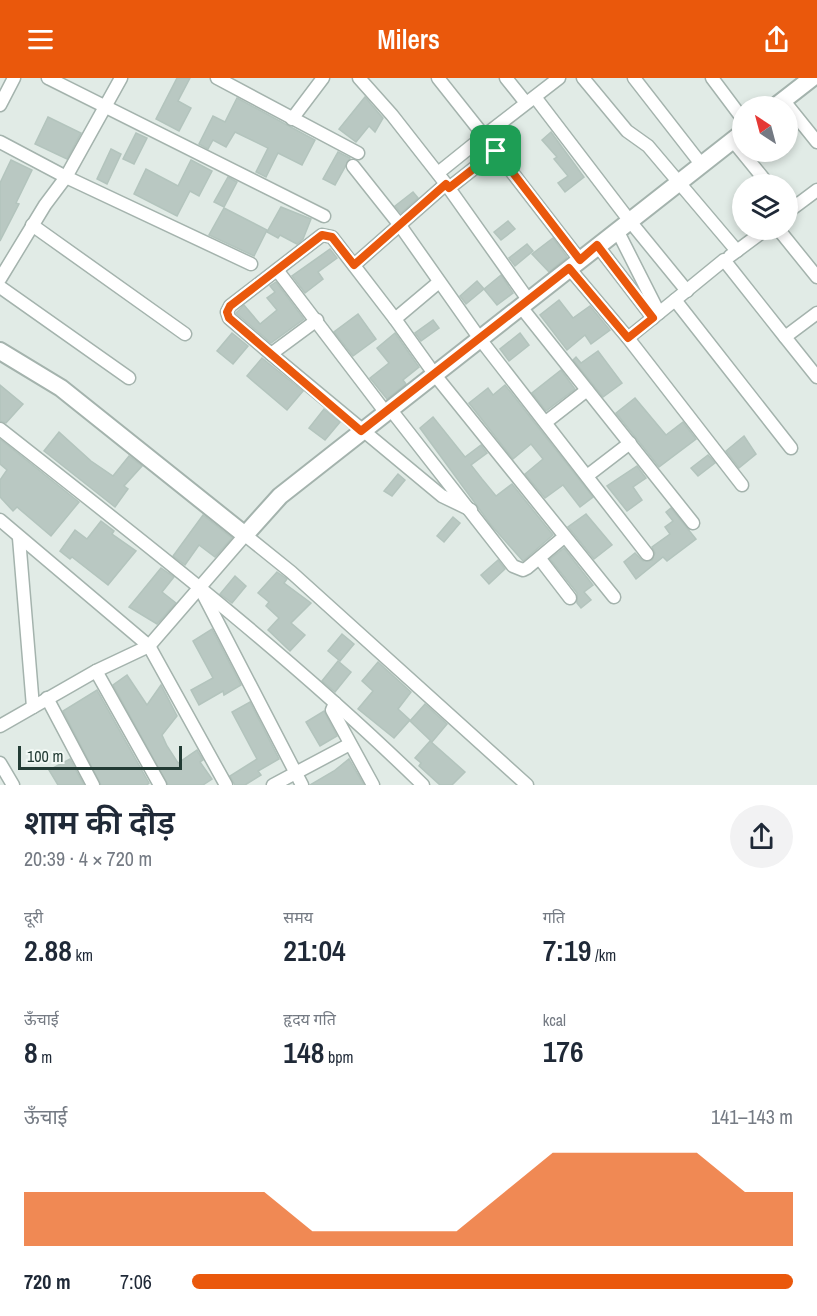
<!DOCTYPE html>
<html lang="hi">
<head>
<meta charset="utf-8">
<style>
	body { margin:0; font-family:"Archivo Narrow","Noto Sans Devanagari",sans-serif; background:#f2f2f3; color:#1f2937; height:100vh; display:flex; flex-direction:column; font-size:22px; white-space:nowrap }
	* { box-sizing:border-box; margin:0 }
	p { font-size:20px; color:#747a83 }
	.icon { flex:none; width:33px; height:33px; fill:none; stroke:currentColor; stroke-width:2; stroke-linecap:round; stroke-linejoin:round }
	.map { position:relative; height:707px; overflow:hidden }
	.drawer { display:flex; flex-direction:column; background:#fff; flex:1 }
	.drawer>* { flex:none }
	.needle { width:39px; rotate:324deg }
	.fabs { position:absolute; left:732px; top:18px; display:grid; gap:12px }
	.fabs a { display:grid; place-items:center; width:66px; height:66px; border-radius:50%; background:#fff; box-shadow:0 3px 9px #0003; font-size:30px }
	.scale { position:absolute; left:18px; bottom:15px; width:164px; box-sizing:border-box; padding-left:6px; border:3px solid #223b34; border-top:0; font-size:16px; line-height:21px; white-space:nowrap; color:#223b34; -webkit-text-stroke:4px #f1f8f4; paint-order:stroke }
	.pin { position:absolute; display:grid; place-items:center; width:51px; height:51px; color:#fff; margin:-26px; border-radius:12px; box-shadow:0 3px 9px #0006 }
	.round { display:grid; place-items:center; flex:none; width:63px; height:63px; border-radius:32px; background:#f2f2f3 }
	.overview { display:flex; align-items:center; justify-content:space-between; height:102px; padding:0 24px }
	h1 { font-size:33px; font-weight:600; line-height:45px }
	.figures { display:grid; grid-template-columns:repeat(3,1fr); gap:9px; height:102px; padding:6px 24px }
	.figures div { display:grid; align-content:center }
	.figures b { font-size:30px; font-weight:600 }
	.figures small { font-size:16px; font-weight:400 }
	.figures p { font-size:16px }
	.chart { height:168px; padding:12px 24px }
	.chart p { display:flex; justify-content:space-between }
	.chart svg { width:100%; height:108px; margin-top:6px; fill:#ea580c; opacity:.7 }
	ul { padding:0 24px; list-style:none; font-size:20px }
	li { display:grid; grid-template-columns:96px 72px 1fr; align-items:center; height:45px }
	li i { height:15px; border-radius:8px; background:#ea580c }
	header { display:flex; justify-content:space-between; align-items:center; height:78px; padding:0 24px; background:#ea580c; color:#fff; font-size:27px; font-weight:600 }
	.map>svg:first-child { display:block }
</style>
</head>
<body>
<header><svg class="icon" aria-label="menu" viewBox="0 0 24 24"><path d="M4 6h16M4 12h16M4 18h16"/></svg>Milers<svg class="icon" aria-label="share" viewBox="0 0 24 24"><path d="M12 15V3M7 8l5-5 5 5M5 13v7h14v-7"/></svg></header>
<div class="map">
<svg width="817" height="707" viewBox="0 0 817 707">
	<rect width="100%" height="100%" fill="#e1ebe6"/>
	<g fill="#b9c8c2" stroke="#b3c4bd" stroke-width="1.5">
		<path d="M177,0H190L178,23L191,30L179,53L156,41Z"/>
		<path d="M365,19L383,40L375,54L369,48L356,64L339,51Z"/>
		<path d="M237,20L315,62L302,87L278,75L266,99L256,94L268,70L235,54L226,69L213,62L208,71L199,66L213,38L225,44Z"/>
		<path d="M48,39L81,55L67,81L35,66Z"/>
		<path d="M551,54L584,99L565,114L558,105L568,98L554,81L557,79L542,62Z"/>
		<path d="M136,55L147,60L134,86L123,81Z"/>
		<path d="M111,71L121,76L107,106L97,101Z"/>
		<path d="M338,74L350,80L335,107L323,101Z"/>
		<path d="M11,82L32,92L16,125L19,126L0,163V105Z"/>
		<path d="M191,82L212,93L199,118L190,113L177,138L134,116L146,91L178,108Z"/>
		<path d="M228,99L237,104L224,129L214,124Z"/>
		<path d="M413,114L418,120L401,135L395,128Z"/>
		<path d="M281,129L311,141L303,161L297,166L280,157L278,160L267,154Z"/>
		<path d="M224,130L267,152L254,178L209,157Z"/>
		<path d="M508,143L515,151L501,162L494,154Z"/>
		<path d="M553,160L567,179L549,194L532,176Z"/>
		<path d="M527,166L533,173L515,188L509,180Z"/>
		<path d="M330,171L337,180L318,194L323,201L305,215L292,198Z"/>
		<path d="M501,197L513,215L497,227L484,211Z"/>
		<path d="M477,203L484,211L466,226L460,218Z"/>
		<path d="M276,204L304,241L271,265L236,235L244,227L260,246L277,232L267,220L275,214L270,208Z"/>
		<path d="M559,222L573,240L590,228L610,252L591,266L585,257L567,272L540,237Z"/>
		<path d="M358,236L376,261L353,278L334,254Z"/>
		<path d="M433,242L439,250L421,263L415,255Z"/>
		<path d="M232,255L248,268L233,286L217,273Z"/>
		<path d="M395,255L419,289L403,302L406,306L387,321L370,300L389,285L377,270Z"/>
		<path d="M520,255L529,267L509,283L500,271Z"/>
		<path d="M598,273L622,305L603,319L573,282L576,279L581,285Z"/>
		<path d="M262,280L303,313L287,332L247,298Z"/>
		<path d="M561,292L575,311L546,333L532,315Z"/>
		<path d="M0,307L23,326L6,345L0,343Z"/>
		<path d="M505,307L593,419L580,429L563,407L545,420L525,396L543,381L531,366L513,381L469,325L488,310L493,317Z"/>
		<path d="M635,320L666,357L683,344L696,361L659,389L616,335Z"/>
		<path d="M324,331L340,344L325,362L309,350Z"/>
		<path d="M433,339L465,379L481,367L487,375L471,387L482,401L496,418L512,406L553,457L523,483L491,447L420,350Z"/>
		<path d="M59,354L91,383L113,398L129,378L142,388L124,408L128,411L115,429L44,373Z"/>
		<path d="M744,358L756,376L739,390L726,373Z"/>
		<path d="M0,361L79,424L51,458L17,429L13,433L0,419V402L7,392L0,386Z"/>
		<path d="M708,377L715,385L698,398L691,390Z"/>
		<path d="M637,388L646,400L633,409L642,422L627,433L607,408Z"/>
		<path d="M398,396L405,402L392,418L384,413Z"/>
		<path d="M671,430L696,461L667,483L663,479L636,501L624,484L635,475L643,483L652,482L655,475L652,469L670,456L665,449L673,443L666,434Z"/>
		<path d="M586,436L612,467L594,481L568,449Z"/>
		<path d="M203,437L232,460L215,479L199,467L185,487L173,478Z"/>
		<path d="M453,439L460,445L444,464L437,458Z"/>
		<path d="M101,443L114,453L112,456L136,473L108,507L72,479L70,481L60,473L75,452L87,461Z"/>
		<path d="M564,470L593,507L584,514L591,522L581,530L577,525V515L550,481Z"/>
		<path d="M498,482L505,491L489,506L481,497Z"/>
		<path d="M161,490L174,499L162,514L176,525L157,546L129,529Z"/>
		<path d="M277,494L287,501L284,505L311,525L291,545L305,557L290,573L268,552L279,540L266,528L269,524L258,515Z"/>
		<path d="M235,498L246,508L232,525L220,516Z"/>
		<path d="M212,551L241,607L224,617L223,613L199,627L191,612L213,600L193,563Z"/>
		<path d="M342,556L354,566L340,583L328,573Z"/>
		<path d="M338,583L351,594L335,614L322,603Z"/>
		<path d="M378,584L411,614L398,631L410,642L394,660L358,631L373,613L362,603Z"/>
		<path d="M127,597L147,627L161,607L177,638L162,657L167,668L178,685L197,672L203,682L200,684L212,701L203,707H168L113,607Z"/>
		<path d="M97,612L149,705L147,707H101L63,633Z"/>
		<path d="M250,624L279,681L258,693L261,697L245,707H235L230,698L257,681L232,634Z"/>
		<path d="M425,626L447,646L432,664L410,643Z"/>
		<path d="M324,633L337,658L320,668L306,644Z"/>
		<path d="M430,663L465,694L452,707H440L419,688L421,685L415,680Z"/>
		<path d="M70,681L84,707H58L49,692Z"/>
		<path d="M349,681L364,707H310L334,693Z"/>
	</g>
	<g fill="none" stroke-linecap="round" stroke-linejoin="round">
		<g stroke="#a4b3ad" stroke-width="15">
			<g id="minor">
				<path d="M48,0L324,138"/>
				<path d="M217,0L358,75"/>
				<path d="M506,0L526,25"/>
				<path d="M559,0L484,58L580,182"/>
				<path d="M583,0L627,53L648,68L737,173"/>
				<path d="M634,0L701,86"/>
				<path d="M712,0L742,40"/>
				<path d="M535,19L629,142L687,213"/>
				<path d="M784,23L817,64"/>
				<path d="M0,27L14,0"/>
				<path d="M292,41L323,0"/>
				<path d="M733,63L768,106"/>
				<path d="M0,64L66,99L251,186"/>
				<path d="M353,88L399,146L480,261L647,476"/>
				<path d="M438,95L484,58L438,0"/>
				<path d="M446,106L529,223"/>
				<path d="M449,110L496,73"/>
				<path d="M788,131L789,133L817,112"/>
				<path d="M32,147L185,256"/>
				<path d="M617,152L659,235"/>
				<path d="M779,152L817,199"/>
				<path d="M597,167L653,240"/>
				<path d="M730,178L765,152"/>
				<path d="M354,187L446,106L392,37L359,0"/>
				<path d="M569,190L628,260L675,222"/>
				<path d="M277,192L386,335"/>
				<path d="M0,201L45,127L66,99L121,0"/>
				<path d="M439,204L395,241L435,297L614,519"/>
				<path d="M0,209L129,300"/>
				<path d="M521,229L693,445"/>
				<path d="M817,235L785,259L817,299"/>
				<path d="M317,242L271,276L442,418L471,432"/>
				<path d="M785,259L724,182L675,222L791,370"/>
				<path d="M628,260L742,407"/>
				<path d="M271,276L229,240L227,234L230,228L322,157L332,159L395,241"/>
				<path d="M391,332L513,488L523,492L527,490L564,459"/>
				<path d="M546,344L587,312"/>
				<path d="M0,351C145,465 291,578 423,707"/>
				<path d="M587,398L630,365"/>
				<path d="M0,442L149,568L226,707"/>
				<path d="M19,460L33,629"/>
				<path d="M540,481L570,520"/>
				<path d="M202,514L302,707"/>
				<path d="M96,593L160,707"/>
				<path d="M47,620L93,707"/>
				<path d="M335,625L332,632L373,707"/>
				<path d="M0,648L96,593L149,568L245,457L291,494L527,707"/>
				<path d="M0,685L13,707"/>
				<path d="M273,707L350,666"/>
			</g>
		</g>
		<g stroke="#a4b3ad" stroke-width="20">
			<g id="tertiary">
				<path d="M776,28L812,0"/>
				<path d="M0,273L61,310L245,457L280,418L742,55"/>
			</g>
		</g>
		<use href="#minor" stroke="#fff" stroke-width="12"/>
		<use href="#tertiary" stroke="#fff" stroke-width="16"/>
	</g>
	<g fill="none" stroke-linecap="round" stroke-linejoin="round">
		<g stroke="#fff" stroke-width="12">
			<path id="route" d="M496,73L580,182L597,167L653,240L628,260L569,190L361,353L229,240L227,234L230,228L322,157L332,159L354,187L446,106L449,110Z"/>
		</g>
		<use href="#route" stroke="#ea580c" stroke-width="8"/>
	</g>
</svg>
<div class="fabs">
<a><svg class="needle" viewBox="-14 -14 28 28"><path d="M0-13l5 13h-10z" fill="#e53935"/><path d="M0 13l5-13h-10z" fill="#747a83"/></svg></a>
<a><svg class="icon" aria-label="layers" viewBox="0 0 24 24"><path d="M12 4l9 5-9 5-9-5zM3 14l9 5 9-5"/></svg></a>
</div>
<div class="scale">100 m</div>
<div class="pin" style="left:496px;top:73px;background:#1e9e55"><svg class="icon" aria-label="arrive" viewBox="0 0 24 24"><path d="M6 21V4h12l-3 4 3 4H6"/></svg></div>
</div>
<section class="drawer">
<div class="overview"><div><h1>शाम की दौड़</h1><p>20:39 · 4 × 720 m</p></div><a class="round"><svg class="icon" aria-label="share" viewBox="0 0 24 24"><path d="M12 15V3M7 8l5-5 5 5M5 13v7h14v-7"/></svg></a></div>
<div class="figures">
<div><p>दूरी</p><b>2.88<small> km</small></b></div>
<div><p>समय</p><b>21:04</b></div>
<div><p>गति</p><b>7:19<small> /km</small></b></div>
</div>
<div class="figures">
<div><p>ऊँचाई</p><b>8<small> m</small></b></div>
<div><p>हृदय गति</p><b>148<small> bpm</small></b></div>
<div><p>kcal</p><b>176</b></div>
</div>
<div class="chart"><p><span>ऊँचाई</span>141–143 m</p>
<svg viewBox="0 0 160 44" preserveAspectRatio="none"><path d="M0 44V22L10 22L20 22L30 22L40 22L50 22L60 38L70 38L80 38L90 38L100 22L110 6L120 6L130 6L140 6L150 22L160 22V44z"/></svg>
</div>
<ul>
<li><b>720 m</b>7:06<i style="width:100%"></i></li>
</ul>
</section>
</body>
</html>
